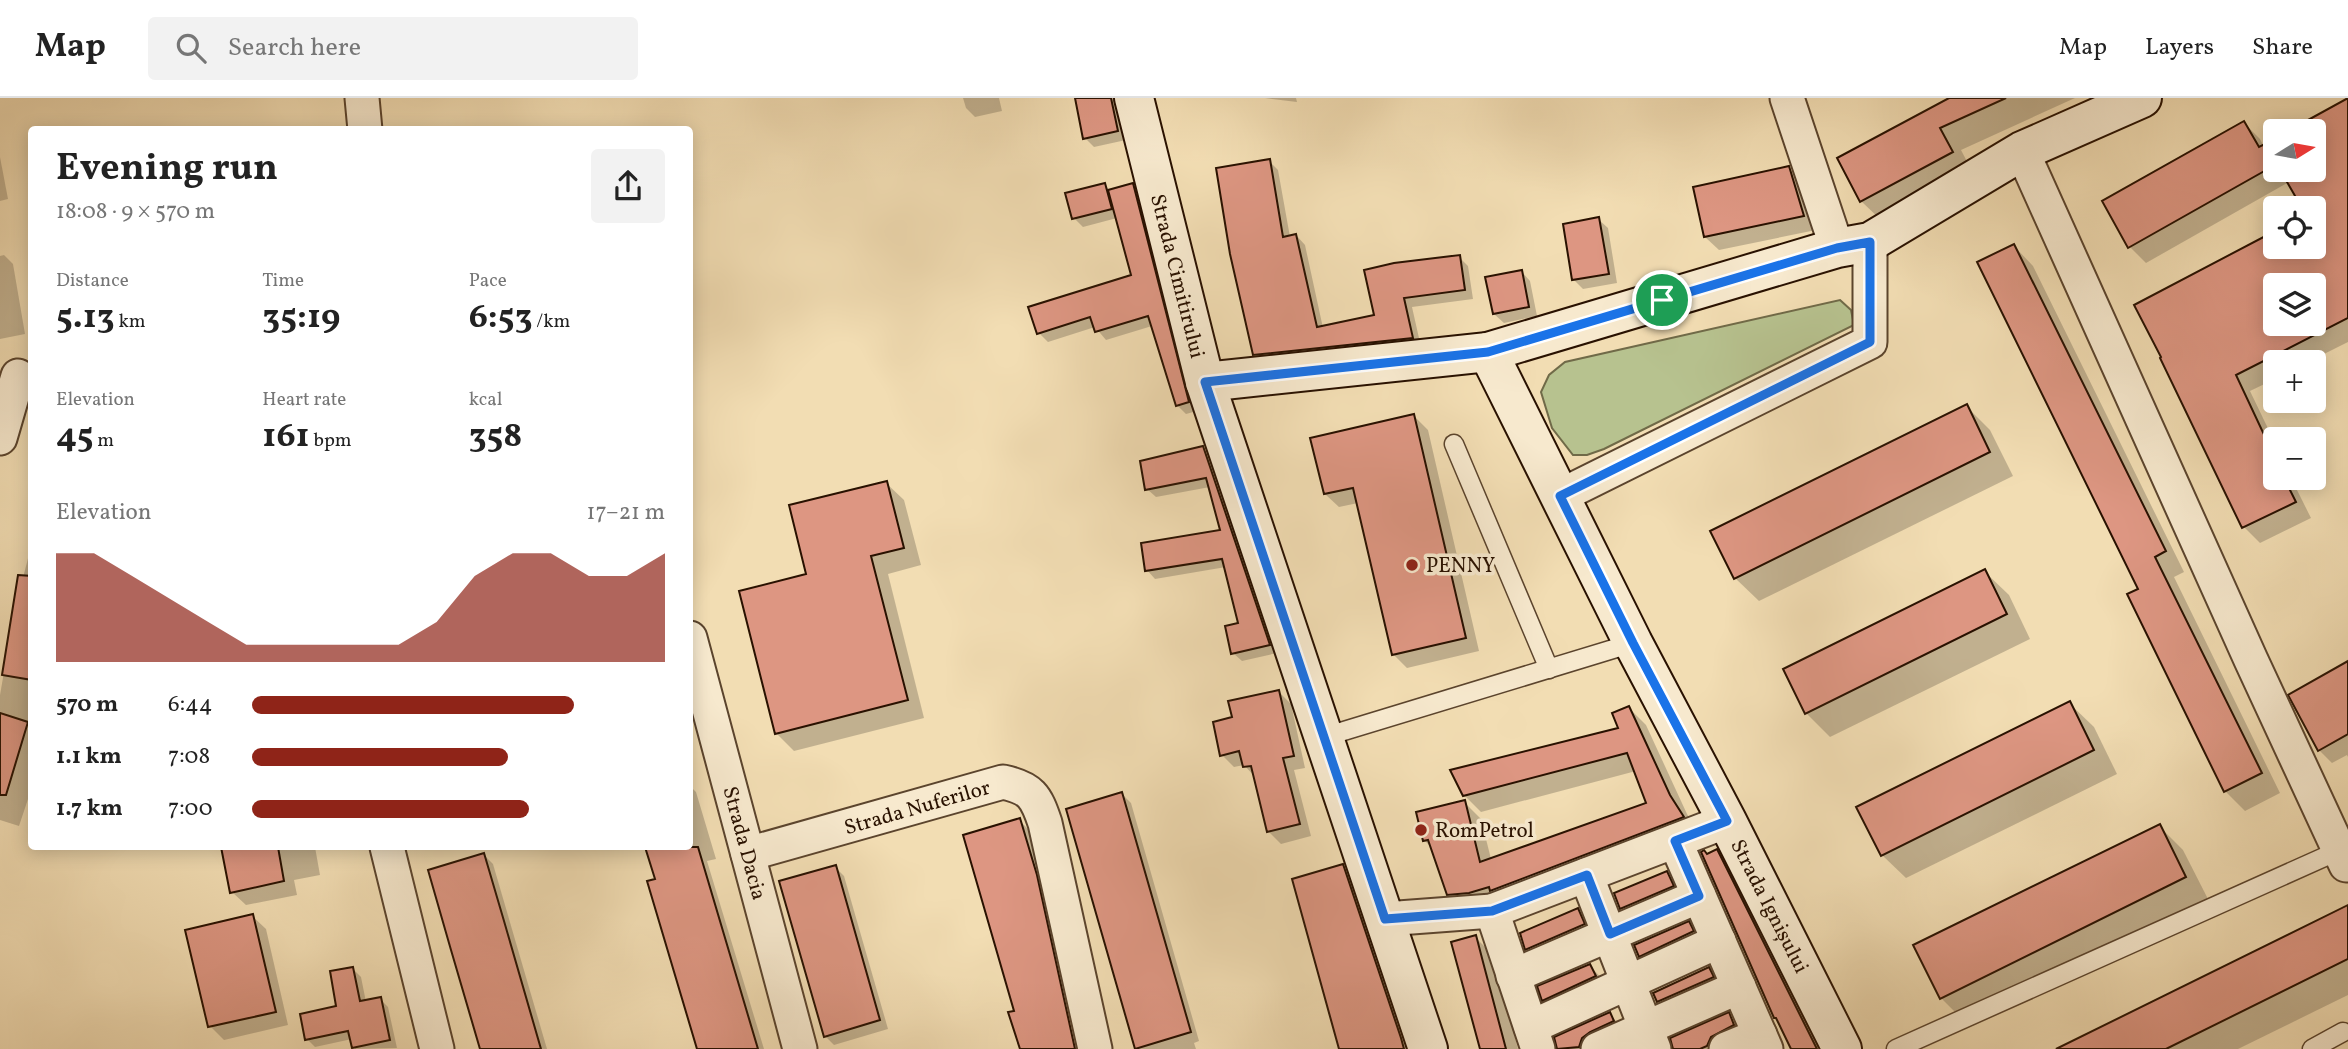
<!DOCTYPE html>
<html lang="en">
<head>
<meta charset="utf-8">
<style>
	body { margin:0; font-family:Vollkorn,serif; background:#f2f2f2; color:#222; height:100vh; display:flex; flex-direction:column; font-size:26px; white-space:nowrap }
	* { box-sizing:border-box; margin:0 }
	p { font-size:23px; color:#767676 }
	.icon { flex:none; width:38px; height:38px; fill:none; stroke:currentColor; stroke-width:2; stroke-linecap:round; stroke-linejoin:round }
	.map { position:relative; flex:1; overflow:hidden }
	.details { position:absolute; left:28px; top:28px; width:665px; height:724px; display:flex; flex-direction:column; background:#fff; border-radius:7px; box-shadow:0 4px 18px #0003 }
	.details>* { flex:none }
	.needle { width:46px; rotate:79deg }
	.tools { position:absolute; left:2263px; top:21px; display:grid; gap:14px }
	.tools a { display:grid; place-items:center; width:63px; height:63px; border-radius:7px; background:#fff; box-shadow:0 4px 18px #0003; font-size:35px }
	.pin { position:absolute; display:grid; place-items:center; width:60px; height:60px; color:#fff; margin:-30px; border:4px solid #fff; border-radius:50%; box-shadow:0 2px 7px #0007 }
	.round { display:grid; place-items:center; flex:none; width:74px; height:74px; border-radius:7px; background:#f2f2f2 }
	.headline { display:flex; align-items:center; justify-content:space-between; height:119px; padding:0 28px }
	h1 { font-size:38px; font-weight:700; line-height:52px }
	.stats { display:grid; grid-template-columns:repeat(3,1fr); gap:10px; height:119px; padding:7px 28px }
	.stats div { display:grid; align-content:center }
	.stats b { font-size:35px; font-weight:700 }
	.stats small { font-size:19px; font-weight:400 }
	.stats p { font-size:19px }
	.chart { height:196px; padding:14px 28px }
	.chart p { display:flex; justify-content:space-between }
	.chart svg { width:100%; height:126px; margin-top:7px; fill:#8f2418; opacity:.7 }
	ul { padding:0 28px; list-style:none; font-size:23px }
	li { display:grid; grid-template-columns:112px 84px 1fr; align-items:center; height:52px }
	li i { height:18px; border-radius:9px; background:#8f2418 }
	header { display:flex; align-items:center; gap:42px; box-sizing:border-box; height:98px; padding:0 35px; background:#fff; border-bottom:2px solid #e0e0e0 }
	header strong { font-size:33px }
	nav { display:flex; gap:38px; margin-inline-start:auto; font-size:24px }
	.search { width:490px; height:63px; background:#f2f2f2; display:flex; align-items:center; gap:18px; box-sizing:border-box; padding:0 24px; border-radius:7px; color:#767676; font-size:26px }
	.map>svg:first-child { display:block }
</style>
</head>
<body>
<header>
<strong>Map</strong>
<div class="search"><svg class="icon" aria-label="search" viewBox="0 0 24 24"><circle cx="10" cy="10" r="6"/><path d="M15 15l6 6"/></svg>Search here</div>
<nav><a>Map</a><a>Layers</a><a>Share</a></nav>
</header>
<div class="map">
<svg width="2348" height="951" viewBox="0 0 2348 951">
	<rect width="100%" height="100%" fill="#f2ddb3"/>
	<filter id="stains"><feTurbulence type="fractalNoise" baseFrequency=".00286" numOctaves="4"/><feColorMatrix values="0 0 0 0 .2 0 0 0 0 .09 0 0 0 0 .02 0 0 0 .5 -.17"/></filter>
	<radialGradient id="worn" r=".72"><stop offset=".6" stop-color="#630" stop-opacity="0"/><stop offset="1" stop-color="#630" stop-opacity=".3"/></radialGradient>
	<path fill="#b7c28f" stroke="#706a48" stroke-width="2" d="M1840,202L1851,212L1854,227L1604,351L1587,357H1573L1552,330L1541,294L1549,277L1565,264Z"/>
	<g fill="#0003" fill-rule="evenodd">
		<path d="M963,0H999L1002,13L975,19L966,10Z"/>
		<path d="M1076,0H1117L1126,42L1094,49L1085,40Z"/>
		<path d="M1265,0H1296L1297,4Z"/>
		<path d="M1947,0H2075L1961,52L1974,77L1883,124L1861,103L1948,3Z"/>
		<path d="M2348,1V244L2308,264H2275V281L2250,293L2275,345V380H2291L2311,420L2260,445L2244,429L2162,261L2275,135V149H2314V110H2304L2289,84L2146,165L2130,149L2244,25L2260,41L2264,49L2275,43V72H2314V33H2292ZM2275,187H2314V226H2275Z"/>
		<path d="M0,59L8,101L0,103Z"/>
		<path d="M1269,63L1278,72L1290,139L1296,137L1305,147L1323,230L1376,218L1459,159L1468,168L1473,201L1412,209L1421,249L1264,265L1255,256Z"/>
		<path d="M1789,70L1802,83L1816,132L1719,152L1705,139Z"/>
		<path d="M1105,87L1110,93L1132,87L1141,96L1197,313L1186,316L1177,307L1152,228L1106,242L1095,229L1048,244L1039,235L1133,179L1117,120L1083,129L1074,120Z"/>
		<path d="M1598,121L1608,130L1617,185L1583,191L1574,182Z"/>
		<path d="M2014,148L2033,168L2184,474L2174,479L2280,695L2245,713L2225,693L2140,492Z"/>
		<path d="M4,157L13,166L25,236L0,241V158Z"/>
		<path d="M1521,173L1530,183L1537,218L1504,225L1494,216Z"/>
		<path d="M1966,308L1990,332L2013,378L1759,503L1735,480Z"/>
		<path d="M1414,318L1428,332L1479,553L1407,570L1393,556L1358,405L1339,409L1325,396Z"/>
		<path d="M1203,350L1212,359L1277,555L1242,563L1233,555L1240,526L1226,469L1155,481L1147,472L1223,434L1210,389L1156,399L1147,391Z"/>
		<path d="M886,385L904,402L921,467L888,476L924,620L794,653L776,635L809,478Z"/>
		<path d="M32,445V505L19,495Z"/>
		<path d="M1985,474L2009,497L2030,541L1830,639L1806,615Z"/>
		<path d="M16,505L32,508V689L19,728L0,722V597Z"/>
		<path d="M2348,565V659L2347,657L2332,665L2319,652L2291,597Z"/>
		<path d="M1278,593L1291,606L1305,670L1294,672L1311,738L1281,746L1269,734L1256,680L1244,667L1234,669L1222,657L1234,621Z"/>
		<path d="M2070,606L2094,629L2117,676L1906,780L1882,757Z"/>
		<path d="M1629,610L1646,627L1687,716L1699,736L1466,813L1449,796L1432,750L1425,743L1464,704L1481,721L1491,761L1649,706L1636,673L1481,714L1464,697L1620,631Z"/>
		<path d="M690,688L696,694L716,761L707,763L764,951H698L647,749H690Z"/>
		<path d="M1122,696L1131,705L1199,943L1194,945L1196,951H1137L1068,712Z"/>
		<path d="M1019,722L1028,731L1045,788L1081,951H1021L1017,914Z"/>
		<path d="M2159,728L2183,752L2209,803L1965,924L1941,900Z"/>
		<path d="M223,749H315L320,777L294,782L297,797L246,807L232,794Z"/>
		<path d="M1716,753L1734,771L1825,951H1793L1707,757Z"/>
		<path d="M484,757L493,766L547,951H481Z"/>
		<path d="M1343,768L1352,777L1410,951H1340Z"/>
		<path d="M835,769L844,778L888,931L834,947L825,938Z"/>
		<path d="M1667,775L1684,793L1639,828L1621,810Z"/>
		<path d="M2348,808V897L2238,951H2060Z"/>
		<path d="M1569,816L1586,834L1544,868L1527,851Z"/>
		<path d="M252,818L266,831L288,927L224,942L210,928Z"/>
		<path d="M1689,825L1706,843L1658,875L1640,858Z"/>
		<path d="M1475,839L1493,857L1518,951H1482Z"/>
		<path d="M1590,868L1607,886L1561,919L1544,902Z"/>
		<path d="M353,871L361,879L366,904L380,901L388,909L397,950L355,951L352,941L315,949L307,941L339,910Z"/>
		<path d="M1709,871L1726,888L1676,921L1658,903Z"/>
		<path d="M1609,916L1627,934L1608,951H1558L1556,941Z"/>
		<path d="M1729,917L1746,934L1739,951H1677Z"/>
	</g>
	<g fill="#dd9682" stroke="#291100" stroke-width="2" fill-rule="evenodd">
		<path d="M1075,0H1111L1118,33L1083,41Z"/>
		<path d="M1949,0H2006L1940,30L1953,54L1860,104L1837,60Z"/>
		<path d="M2348,0V220L2236,277L2275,360V380H2284L2296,404L2242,430L2160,260L2161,259L2134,207L2275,133V149H2314V110H2302L2280,72H2314V33H2288ZM2275,187H2314V226H2275Z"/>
		<path d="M2244,23L2259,49L2275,41V67L2128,150L2102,103Z"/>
		<path d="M1270,61L1283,139L1296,136L1317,229L1374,217L1364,172L1394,165L1460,157L1465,192L1404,200L1413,240L1253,257L1230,156L1216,70Z"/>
		<path d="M1789,68L1804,118L1704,139L1693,89Z"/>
		<path d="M1105,85L1112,111L1072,121L1065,95Z"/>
		<path d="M1133,85L1189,304L1176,308L1148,218L1095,234L1090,219L1037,236L1028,209L1131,177L1108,92Z"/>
		<path d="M1599,119L1609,176L1572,182L1563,126Z"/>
		<path d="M2014,146L2166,453L2155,459L2262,675L2224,694L2127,496L2138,491L1977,164Z"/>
		<path d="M1522,172L1529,209L1493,216L1485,179Z"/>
		<path d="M1967,306L1990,354L1734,481L1710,433Z"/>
		<path d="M1414,316L1466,540L1392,557L1353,390L1324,396L1310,340Z"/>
		<path d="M1203,348L1270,547L1231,556L1225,528L1238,525L1222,461L1145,473L1141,445L1220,432L1206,380L1145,392L1140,363Z"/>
		<path d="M887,383L904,450L871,458L908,602L775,636L739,493L806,476L789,407Z"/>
		<path d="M1985,471L2007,516L1805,616L1783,571Z"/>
		<path d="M18,477L32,478V582L2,577Z"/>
		<path d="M2348,563V636L2318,653L2288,597Z"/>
		<path d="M1279,592L1294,658L1283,660L1300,726L1267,734L1251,668L1243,669L1239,653L1220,658L1213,624L1232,619L1228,603Z"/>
		<path d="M2070,603L2094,652L1881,758L1856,709Z"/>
		<path d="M1629,608L1670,697L1684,719L1490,793L1489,789L1469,795L1447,797L1428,742L1423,743L1416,714L1465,702L1480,764L1646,705L1627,655L1463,698L1450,672L1618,630L1612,615Z"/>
		<path d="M0,615L28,624L6,697H0Z"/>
		<path d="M1122,694L1191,934L1135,951L1066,711Z"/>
		<path d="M1020,720L1037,777L1075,951H1020L1008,914L1014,913L963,737Z"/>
		<path d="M2160,726L2186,779L1940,901L1913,847Z"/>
		<path d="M221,749H278L284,783L230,795Z"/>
		<path d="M645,749H698L758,951H697L647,783L655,781Z"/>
		<path d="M1717,751L1817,951H1791L1776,920H1774L1701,754L1704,752L1707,756Z"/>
		<path d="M484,755L504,823L541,951H480L451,852L428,772Z"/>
		<path d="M1343,766L1401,940L1404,951H1339L1292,781Z"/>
		<path d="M836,767L880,922L824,939L779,783Z"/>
		<path d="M1667,773L1674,788L1620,811L1614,795Z"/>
		<path d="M2348,807V861L2166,951H2056Z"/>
		<path d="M1578,810L1585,826L1525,852L1520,835Z"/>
		<path d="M253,816L276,914L208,929L185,832Z"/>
		<path d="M1689,823L1694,833L1639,859L1634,847Z"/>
		<path d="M1476,837L1483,864L1506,951H1480L1451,844Z"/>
		<path d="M1590,866L1596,878L1542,903L1537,888Z"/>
		<path d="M353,869L360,903L381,899L390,942L352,950L348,933L305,942L300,916L336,908L330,873Z"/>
		<path d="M1709,869L1714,879L1657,904L1653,895Z"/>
		<path d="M1610,914L1614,923L1590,934L1582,940L1579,949L1557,951L1554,939Z"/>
		<path d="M1729,914L1734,927L1711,939L1707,948L1700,951H1673L1670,940Z"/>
	</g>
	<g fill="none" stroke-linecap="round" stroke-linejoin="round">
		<g stroke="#5b442d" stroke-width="21">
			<g id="lane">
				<path d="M1454,346L1549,571"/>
				<path d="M1324,639L1633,545"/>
				<path d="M1896,951L2340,752"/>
				<path d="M2312,951L2343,934"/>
			</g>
		</g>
		<g stroke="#5b442d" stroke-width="37">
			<g id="street">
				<path d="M362,0L365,32"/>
				<path d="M1787,0L1837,150"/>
				<path d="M2022,53L2251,562L2346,767"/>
				<path d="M0,340L18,278"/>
				<path d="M1560,398L1870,244V144"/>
				<path d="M690,540L800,951"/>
				<path d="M1675,743L1766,951"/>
				<path d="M387,749L437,951"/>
				<path d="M748,756L1003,684C1031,690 1036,698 1045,725L1095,951"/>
				<path d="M1586,777L1654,951"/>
				<path d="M1385,821L1492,813"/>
				<path d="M1513,878L1699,798"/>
				<path d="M1531,929L1719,843"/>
				<path d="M1538,951L1492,813L1727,723"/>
				<path d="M1598,951L1739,889"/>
				<path d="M1726,951L1760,937"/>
			</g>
		</g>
		<g stroke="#291100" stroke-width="42">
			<g id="secondary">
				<path d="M1134,0L1205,284L1428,951"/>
				<path d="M1488,254L1633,545L1727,723L1842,951"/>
				<path d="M1205,284L1488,254L1837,150L1870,144L2022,53L2142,0"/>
			</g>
		</g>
		<use href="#lane" stroke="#f7e9ce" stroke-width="18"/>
		<use href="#street" stroke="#f7e9ce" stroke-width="33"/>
		<use href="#secondary" stroke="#f7e9ce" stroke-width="38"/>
	</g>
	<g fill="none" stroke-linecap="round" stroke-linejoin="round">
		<g stroke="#fff" stroke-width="14">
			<path id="route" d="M1870,144V244L1560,398L1633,545L1727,723L1675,743L1699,798L1610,836L1587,777L1492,813L1385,821L1205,284L1488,254L1837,150Z"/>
		</g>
		<use href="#route" stroke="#1a73e8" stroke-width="9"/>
	</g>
	<g fill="#8f2418" stroke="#f7e9ce" stroke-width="2.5">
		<circle cx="1412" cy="467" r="7"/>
		<circle cx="1421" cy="732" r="7"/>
	</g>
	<g text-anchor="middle" stroke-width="7" stroke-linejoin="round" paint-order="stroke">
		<g font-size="21" fill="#291100" stroke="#f7e9ce">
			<text transform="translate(1178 178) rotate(76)" y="7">Strada Cimitirului</text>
			<text transform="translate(917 709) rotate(-16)" y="7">Strada Nuferilor</text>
			<text transform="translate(745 745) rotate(75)" y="7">Strada Dacia</text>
			<text transform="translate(1770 808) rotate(63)" y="7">Strada Ignișului</text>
		</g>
		<g font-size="21" fill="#291100" stroke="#f7e9ce" text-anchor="start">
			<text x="1426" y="474">PENNY</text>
			<text x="1435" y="739">RomPetrol</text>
		</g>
	</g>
	<rect width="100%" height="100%" filter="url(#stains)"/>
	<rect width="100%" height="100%" fill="url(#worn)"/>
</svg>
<div class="tools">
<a><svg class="needle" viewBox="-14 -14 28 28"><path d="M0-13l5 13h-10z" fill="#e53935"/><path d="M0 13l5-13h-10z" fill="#767676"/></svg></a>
<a><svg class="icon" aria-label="locate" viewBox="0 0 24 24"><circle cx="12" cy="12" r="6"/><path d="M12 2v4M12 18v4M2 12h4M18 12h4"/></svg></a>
<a><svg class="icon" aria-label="layers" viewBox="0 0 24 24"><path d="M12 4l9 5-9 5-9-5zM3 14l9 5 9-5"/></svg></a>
<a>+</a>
<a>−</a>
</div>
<div class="pin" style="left:1662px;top:202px;background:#1e9e55"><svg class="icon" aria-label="arrive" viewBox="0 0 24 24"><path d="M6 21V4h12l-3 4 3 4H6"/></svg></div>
<section class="details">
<div class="headline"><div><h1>Evening run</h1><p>18:08 · 9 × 570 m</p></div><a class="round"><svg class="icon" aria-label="share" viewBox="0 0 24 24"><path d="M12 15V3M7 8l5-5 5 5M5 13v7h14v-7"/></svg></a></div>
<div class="stats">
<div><p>Distance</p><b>5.13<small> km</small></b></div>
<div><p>Time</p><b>35:19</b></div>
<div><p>Pace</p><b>6:53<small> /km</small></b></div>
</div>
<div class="stats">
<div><p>Elevation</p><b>45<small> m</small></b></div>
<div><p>Heart rate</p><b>161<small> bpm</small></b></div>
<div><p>kcal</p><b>358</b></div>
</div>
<div class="chart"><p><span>Elevation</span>17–21 m</p>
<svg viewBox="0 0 160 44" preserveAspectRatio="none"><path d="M0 44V6L10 6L20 14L30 22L40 30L50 38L60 38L70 38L80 38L90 38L100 30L110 14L120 6L130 6L140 14L150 14L160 6V44z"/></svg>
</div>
<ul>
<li><b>570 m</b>6:44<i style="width:78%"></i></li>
<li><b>1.1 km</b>7:08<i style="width:62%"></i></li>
<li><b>1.7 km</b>7:00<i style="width:67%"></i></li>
</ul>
</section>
</div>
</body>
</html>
